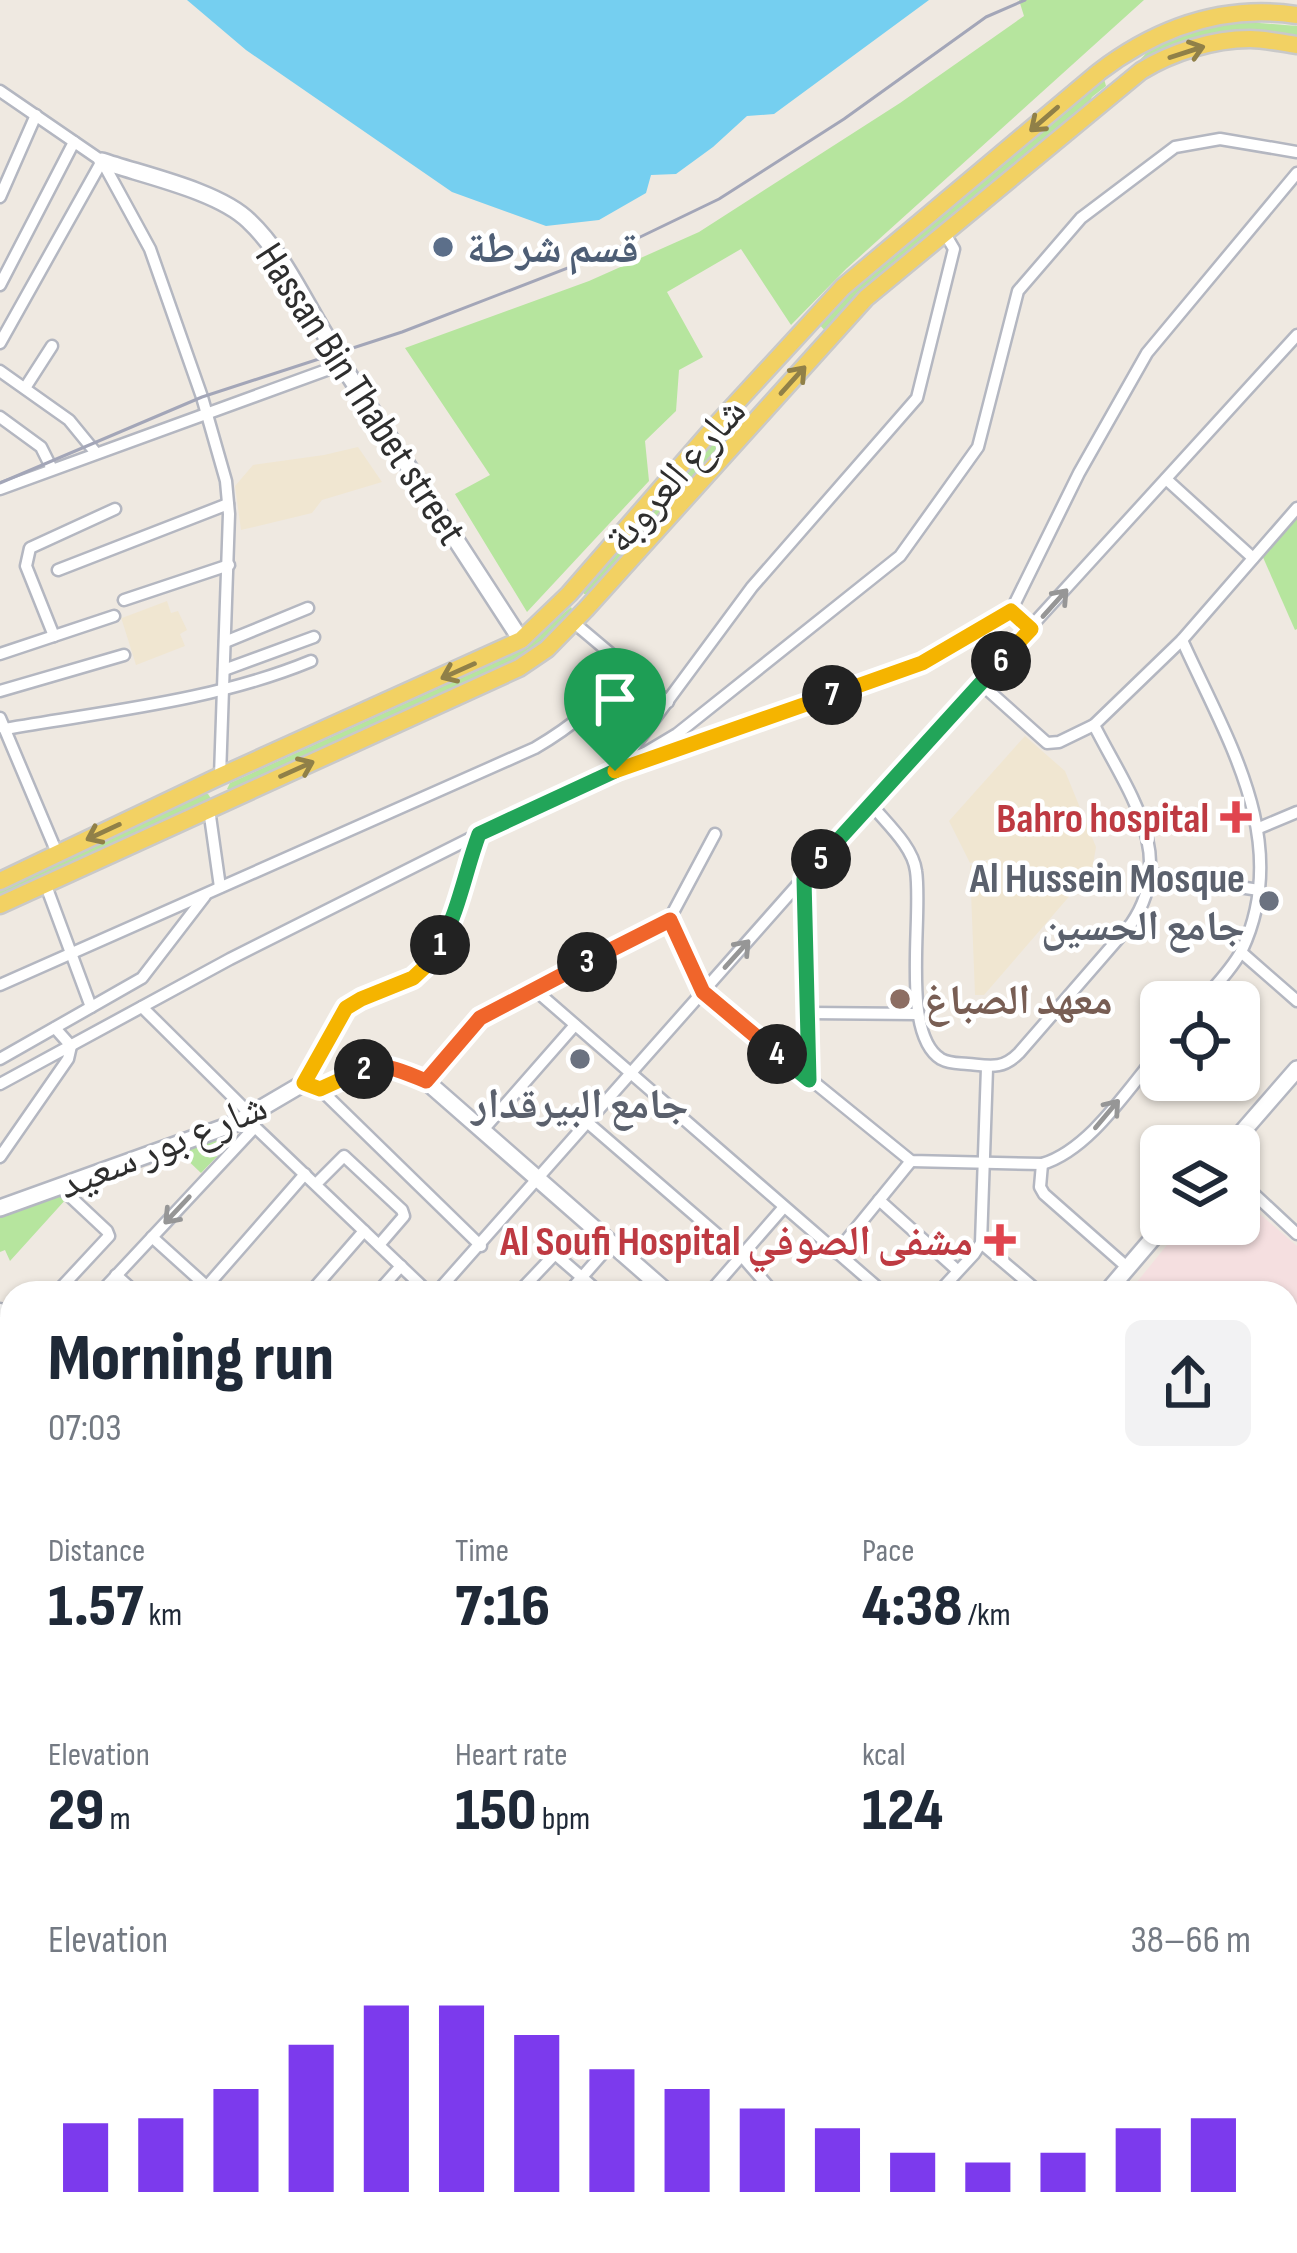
<!DOCTYPE html>
<html lang="en">
<head>
<meta charset="utf-8">
<style>
	body { margin:0; font-family:"Sofia Sans Condensed","Noto Naskh Arabic",sans-serif; background:#f2f2f3; color:#1f2937; height:100vh; display:flex; flex-direction:column; font-size:45px; white-space:nowrap }
	* { box-sizing:border-box; margin:0 }
	p { font-size:39px; color:#747a83 }
	.icon { flex:none; width:66px; height:66px; fill:none; stroke:currentColor; stroke-width:2; stroke-linecap:round; stroke-linejoin:round }
	.map { position:relative; flex:1; overflow:hidden }
	.sheet { position:absolute; left:0px; top:1281px; width:1299px; height:972px; display:flex; flex-direction:column; background:#fff; border-radius:36px 36px 0 0; box-shadow:0 3px 9px #0004 }
	.sheet>* { flex:none }
	.tools { position:absolute; left:1140px; top:981px; display:grid; gap:24px }
	.tools a { display:grid; place-items:center; width:120px; height:120px; border-radius:18px; background:#fff; box-shadow:0 3px 9px #0004; font-size:60px }
	.pin { position:absolute; display:grid; place-items:center; width:102px; height:102px; color:#fff; margin:-123px -51px; border-radius:50% 50% 50% 0; rotate:-45deg; box-shadow:0 0 12px #0007 }
	.pin .icon { rotate:45deg }
	.km { position:absolute; width:60px; height:60px; margin:-30px; border-radius:50%; background:#222; color:#fff; font-size:33px; line-height:60px; text-align:center }
	.round { display:grid; place-items:center; flex:none; width:126px; height:126px; border-radius:18px; background:#f2f2f3 }
	.summary { display:flex; align-items:center; justify-content:space-between; height:204px; padding:0 48px }
	h1 { font-size:66px; font-weight:800; line-height:90px }
	.metrics { display:grid; grid-template-columns:repeat(3,1fr); gap:18px; height:204px; padding:12px 48px }
	.metrics div { display:grid; align-content:center }
	.metrics b { font-size:60px; font-weight:800 }
	.metrics small { font-size:33px; font-weight:400 }
	.metrics p { font-size:33px }
	.chart { height:336px; padding:24px 48px }
	.chart p { display:flex; justify-content:space-between }
	.chart svg { width:100%; height:216px; margin-top:12px; stroke:#7c3aed; stroke-width:6 }
	.map>svg:first-child { display:block }
</style>
</head>
<body>
<div class="map">
<svg width="1297" height="2253" viewBox="0 0 1297 2253">
	<rect width="100%" height="100%" fill="#efe9e1"/>
	<g fill="#e3e1e8">
		<path d="M1297,1573V2127L1287,2133V1583Z"/>
		<path d="M793,2241H931L939,2253H800Z"/>
	</g>
	<g fill="#f0e6d1">
		<path d="M358,447L382,482L322,500L312,513L241,530L235,486L253,465L324,455Z"/>
		<path d="M167,601L171,613L178,611L187,630L180,634L185,646L136,665L120,614L122,618Z"/>
		<path d="M1025,736L1065,771L1096,847L1092,870L984,995H975L970,866L1002,857L970,863L949,821Z"/>
	</g>
	<path fill="#f5dfe0" d="M1239,1196L1297,1246V1503L1287,1513V1293H1128L1184,1224H1239Z"/>
	<g fill="#b6e59e">
		<path d="M1019,0H1144L846,269L791,325L741,249L667,292L703,357L679,370L676,411L645,441L649,481L527,612L455,494L490,475L405,348L589,281L699,232L900,103L1024,16Z"/>
		<path d="M1234,21L1297,26V36L1242,32L1137,64C1159,33 1199,28 1234,21Z"/>
		<path d="M1104,79L1106,86L1092,97L1085,110L826,332L818,323L848,292Z"/>
		<path d="M719,436L725,442L590,595L584,594L583,590Z"/>
		<path d="M1297,508V629L1295,630L1262,555Z"/>
		<path d="M571,607L574,613L549,639L508,666L232,791L227,789L230,783L518,652Z"/>
		<path d="M205,794H208L212,800L0,897V886Z"/>
		<path d="M226,1133L234,1135V1139L201,1173L178,1151Z"/>
		<path d="M61,1192L67,1198L10,1261L5,1250L0,1252V1214Z"/>
	</g>
	<g fill="#75cff0">
		<path d="M187,0H929L774,114L747,116L713,147L676,174L651,175L646,193L599,220L546,226L452,192L246,50Z"/>
		<path d="M1297,2127V2253H939L931,2241H1287V2133Z"/>
	</g>
	<g fill="none" stroke-linecap="round" stroke-linejoin="round">
		<g stroke="#b4b7c1" stroke-width="15">
			<g id="street">
				<path d="M0,91L102,161L150,249L202,397L226,481L229,514L220,776"/>
				<path d="M0,197L36,115"/>
				<path d="M0,285L74,142"/>
				<path d="M0,343L102,161"/>
				<path d="M0,371L69,420L96,453"/>
				<path d="M25,388L52,346"/>
				<path d="M0,417L41,447L52,469"/>
				<path d="M1166,479L1253,558"/>
				<path d="M0,489L343,364"/>
				<path d="M58,570L228,504"/>
				<path d="M124,600L229,565"/>
				<path d="M573,622L668,702"/>
				<path d="M54,636L26,566L30,548L115,509"/>
				<path d="M1182,640C1226,738 1293,841 1242,950C1232,969 1215,986 1201,1002"/>
				<path d="M225,642L308,608"/>
				<path d="M0,654L114,616"/>
				<path d="M224,670L314,637"/>
				<path d="M980,683L1047,743L1059,742L1094,725L1182,640L1297,508"/>
				<path d="M0,691L124,655"/>
				<path d="M0,718L57,853"/>
				<path d="M0,726L5,729C107,711 214,701 311,661"/>
				<path d="M641,762L922,663L1011,611L1079,473L1147,353L1297,173"/>
				<path d="M621,764L752,587L917,398L954,249L944,232"/>
				<path d="M870,803C885,822 913,846 916,871C923,917 900,1034 941,1059C950,1064 959,1063 968,1064C990,1066 1002,1070 1019,1053L1131,924C1179,855 1126,789 1094,725"/>
				<path d="M209,809L220,887"/>
				<path d="M1259,828L1297,812"/>
				<path d="M1152,874L1259,890"/>
				<path d="M804,880L809,1013V1080"/>
				<path d="M45,883L91,1007"/>
				<path d="M669,920L715,834"/>
				<path d="M1241,952L1297,1001"/>
				<path d="M0,985L535,748C571,727 602,702 628,669"/>
				<path d="M534,989L884,1293"/>
				<path d="M142,1007L251,1115L255,1127L429,1293"/>
				<path d="M809,1013L917,1014"/>
				<path d="M0,1059L142,978L205,896"/>
				<path d="M426,1081L480,1019L669,920L703,992L911,1161L1042,1164C1090,1150 1129,1087 1161,1050"/>
				<path d="M304,1083C316,1062 329,1027 345,1009C364,988 404,991 427,965C458,930 463,878 479,835"/>
				<path d="M0,1084L230,959L479,834L615,771L677,734L900,556L978,447L1018,291L1081,218L1175,147L1220,139L1297,152"/>
				<path d="M320,1089L481,1246"/>
				<path d="M587,1122L741,1255L774,1293"/>
				<path d="M482,1131L575,1025"/>
				<path d="M0,1157L68,1059L71,1046L55,1028"/>
				<path d="M1042,1164L1040,1187L1044,1194L1128,1268"/>
				<path d="M1239,1180L1297,1234"/>
				<path d="M316,1184L344,1156L402,1210L404,1216L379,1245"/>
				<path d="M879,1200L957,1270"/>
				<path d="M152,1237L214,1293"/>
				<path d="M981,1243L1040,1293"/>
				<path d="M836,1253L911,1161"/>
				<path d="M116,1275L136,1293"/>
				<path d="M56,1293L109,1236L107,1231L60,1187"/>
				<path d="M100,1293L255,1127"/>
				<path d="M201,1293L305,1174"/>
				<path d="M310,1293L364,1231"/>
				<path d="M377,1293L401,1266"/>
				<path d="M436,1293L870,803L1297,335"/>
				<path d="M518,1293L555,1254L600,1293"/>
				<path d="M568,1293L611,1244"/>
				<path d="M709,1293L784,1207"/>
				<path d="M938,1293L974,1254L981,1243L987,1068"/>
				<path d="M0,1309L12,1320"/>
				<path d="M0,1351L12,1339"/>
				<path d="M0,1397L12,1384"/>
				<path d="M0,1524L12,1509"/>
				<path d="M0,1629L12,1618"/>
				<path d="M1287,1807L1297,1802"/>
				<path d="M0,1924L12,1911"/>
				<path d="M0,2016L1,2119L6,2173"/>
				<path d="M410,2241L419,2253"/>
				<path d="M837,2241L840,2253"/>
				<path d="M40,2253L51,2241"/>
				<path d="M100,2253L110,2241"/>
				<path d="M184,2253L199,2241"/>
			</g>
		</g>
		<g stroke="#b4b7c1" stroke-width="20">
			<g id="secondary">
				<path d="M102,161C143,175 219,191 249,221C282,252 303,299 327,338"/>
				<path d="M350,377L521,640"/>
				<path d="M1230,1146L1297,1069"/>
				<path d="M0,1208L236,1123L304,1083L320,1089C370,1067 373,1059 426,1081L668,1293"/>
				<path d="M1106,1293L1165,1224"/>
				<path d="M0,1555L12,1567"/>
				<path d="M0,1776L12,1788"/>
				<path d="M0,1978L12,1988"/>
				<path d="M0,2182L12,2166"/>
				<path d="M63,2241L76,2253"/>
				<path d="M291,2241L305,2253"/>
				<path d="M268,2253L279,2241"/>
				<path d="M546,2253L558,2241"/>
			</g>
		</g>
		<g stroke="#c9c9c9" stroke-width="21">
			<g id="primary">
				<path d="M0,881L214,779L521,640L569,594L716,425L843,287L1099,72C1157,28 1223,4 1297,15"/>
				<path d="M0,905L519,668L547,649L586,609L866,298L1141,71C1172,52 1213,39 1250,39C1265,39 1282,43 1297,45"/>
				<path d="M1287,1527L1297,1517"/>
				<path d="M1287,1556L1297,1546"/>
				<path d="M777,2241L783,2253"/>
				<path d="M791,2241L796,2253"/>
			</g>
		</g>
		<use href="#street" stroke="#fff" stroke-width="10"/>
		<use href="#secondary" stroke="#fff" stroke-width="15"/>
		<use href="#primary" stroke="#f2d163" stroke-width="16"/>
		<g stroke="#a3a6b8" stroke-width="3">
			<path d="M0,483L202,397L402,332L609,252L719,199L844,119L986,17L1025,0"/>
			<path d="M1287,1932L1297,1935"/>
			<path d="M821,2241L823,2253"/>
		</g>
		<g stroke="#b4b7c1" stroke-width="20" stroke-linecap="butt">
			<path id="secondary-bridge" d="M327,338L350,377"/>
		</g>
		<use href="#secondary-bridge" stroke="#fff" stroke-width="15"/>
	</g>
	<defs><path id="oneway-shaft" d="M-6 0H5M1.5-3L5.5 0L1.5 3" fill="none" stroke-width="1.6" stroke-linecap="round" stroke-linejoin="round" transform="scale(3)"/></defs>
	<g stroke="#908048">
		<use href="#oneway-shaft" transform="translate(1187 52) rotate(-18)"/>
		<use href="#oneway-shaft" transform="translate(1044 119) rotate(139)"/>
		<use href="#oneway-shaft" transform="translate(793 380) rotate(-48)"/>
		<use href="#oneway-shaft" transform="translate(458 671) rotate(156)"/>
		<use href="#oneway-shaft" transform="translate(297 769) rotate(-24)"/>
		<use href="#oneway-shaft" transform="translate(103 832) rotate(155)"/>
	</g>
	<g stroke="#969696">
		<use href="#oneway-shaft" transform="translate(1055 603) rotate(-48)"/>
		<use href="#oneway-shaft" transform="translate(737 954) rotate(-48)"/>
		<use href="#oneway-shaft" transform="translate(1107 1114) rotate(-50)"/>
		<use href="#oneway-shaft" transform="translate(177 1210) rotate(133)"/>
	</g>
	<g fill="none" stroke-linecap="round" stroke-linejoin="round">
		<g stroke="#fff" stroke-width="24">
			<path id="split-1" d="M440,945C459,910 465,872 479,834L615,771"/>
		</g>
		<g stroke="#fff" stroke-width="24">
			<path id="split-2" d="M364,1069L320,1089L304,1083L346,1008L361,999L413,978L430,962L440,945"/>
		</g>
		<g stroke="#fff" stroke-width="24">
			<path id="split-3" d="M364,1069C383,1061 408,1074 426,1081L480,1018L587,962"/>
		</g>
		<g stroke="#fff" stroke-width="24">
			<path id="split-4" d="M587,962L670,920L703,992L777,1054"/>
		</g>
		<g stroke="#fff" stroke-width="24">
			<path id="split-5" d="M777,1054L809,1080L804,879L821,859"/>
		</g>
		<g stroke="#fff" stroke-width="24">
			<path id="split-6" d="M821,859L1001,661"/>
		</g>
		<g stroke="#fff" stroke-width="24">
			<path id="split-7" d="M832,695L922,663L1011,611L1031,629L1001,661"/>
		</g>
		<g stroke="#fff" stroke-width="24">
			<path id="split-8" d="M615,771L832,695"/>
		</g>
		<use href="#split-1" stroke="#22a559" stroke-width="15"/>
		<use href="#split-2" stroke="#f5b400" stroke-width="15"/>
		<use href="#split-3" stroke="#f0652b" stroke-width="15"/>
		<use href="#split-4" stroke="#f0652b" stroke-width="15"/>
		<use href="#split-5" stroke="#22a559" stroke-width="15"/>
		<use href="#split-6" stroke="#22a559" stroke-width="15"/>
		<use href="#split-7" stroke="#f5b400" stroke-width="15"/>
		<use href="#split-8" stroke="#f5b400" stroke-width="15"/>
	</g>
	<circle fill="#5c6f8a" stroke="#fff" stroke-width="4.5" cx="443" cy="247" r="12"/>
	<g fill="#e0444e" stroke="#fff" stroke-width="4.5">
		<path d="M1230 799h12v12h12v12h-12v12h-12v-12h-12v-12h12z"/>
		<path d="M994 1222h12v12h12v12h-12v12h-12v-12h-12v-12h12z"/>
	</g>
	<g fill="#6b7280" stroke="#fff" stroke-width="4.5">
		<circle cx="1269" cy="901" r="12"/>
		<circle cx="580" cy="1059" r="12"/>
	</g>
	<circle fill="#8d6e63" stroke="#fff" stroke-width="4.5" cx="900" cy="999" r="12"/>
	<g text-anchor="middle" stroke-width="9" stroke-linejoin="round" paint-order="stroke">
		<g font-size="42" font-weight="bold" fill="#4e5e75" stroke="#fff" text-anchor="start">
			<text x="467" y="262">قسم شرطة</text>
		</g>
		<g font-size="42" fill="#2e2e2e" stroke="#fff">
			<text transform="translate(362 393) rotate(57)" y="15">Hassan Bin Thabet street</text>
			<text transform="translate(674 474) rotate(-49)" y="15">شارع العروبة</text>
			<text transform="translate(162 1144) rotate(-22)" y="15">شارع بور سعيد</text>
		</g>
		<g font-size="42" font-weight="bold" fill="#be3a42" stroke="#fff" text-anchor="end">
			<text x="1209" y="832">Bahro hospital</text>
			<text x="973" y="1255">Al Soufi Hospital مشفى الصوفي</text>
		</g>
		<g font-size="42" font-weight="bold" fill="#5b616d" stroke="#fff" text-anchor="end">
			<text x="1245" y="892">Al Hussein Mosque<tspan x="1245" dy="48">جامع الحسين</tspan></text>
			<text x="580" y="1118" text-anchor="middle">جامع البيرقدار</text>
		</g>
		<g font-size="42" font-weight="bold" fill="#785e54" stroke="#fff" text-anchor="start">
			<text x="924" y="1014">معهد الصباغ</text>
		</g>
	</g>
</svg>
<div class="tools">
<a><svg class="icon" aria-label="locate" viewBox="0 0 24 24"><circle cx="12" cy="12" r="6"/><path d="M12 2v4M12 18v4M2 12h4M18 12h4"/></svg></a>
<a><svg class="icon" aria-label="layers" viewBox="0 0 24 24"><path d="M12 4l9 5-9 5-9-5zM3 14l9 5 9-5"/></svg></a>
</div>
<div class="pin" style="left:615px;top:771px;background:#1e9e55"><svg class="icon" aria-label="arrive" viewBox="0 0 24 24"><path d="M6 21V4h12l-3 4 3 4H6"/></svg></div>
<b class="km" style="left:440px;top:945px">1</b>
<b class="km" style="left:364px;top:1069px">2</b>
<b class="km" style="left:587px;top:962px">3</b>
<b class="km" style="left:777px;top:1054px">4</b>
<b class="km" style="left:821px;top:859px">5</b>
<b class="km" style="left:1001px;top:661px">6</b>
<b class="km" style="left:832px;top:695px">7</b>
<section class="sheet">
<div class="summary"><div><h1>Morning run</h1><p>07:03</p></div><a class="round"><svg class="icon" aria-label="share" viewBox="0 0 24 24"><path d="M12 15V3M7 8l5-5 5 5M5 13v7h14v-7"/></svg></a></div>
<div class="metrics">
<div><p>Distance</p><b>1.57<small> km</small></b></div>
<div><p>Time</p><b>7:16</b></div>
<div><p>Pace</p><b>4:38<small> /km</small></b></div>
</div>
<div class="metrics">
<div><p>Elevation</p><b>29<small> m</small></b></div>
<div><p>Heart rate</p><b>150<small> bpm</small></b></div>
<div><p>kcal</p><b>124</b></div>
</div>
<div class="chart"><p><span>Elevation</span>38–66 m</p>
<svg viewBox="0 0 160 44" preserveAspectRatio="none"><path d="M5 44V30M15 44V29M25 44V23M35 44V14M45 44V6M55 44V6M65 44V12M75 44V19M85 44V23M95 44V27M105 44V31M115 44V36M125 44V38M135 44V36M145 44V31M155 44V29"/></svg>
</div>
</section>
</div>
</body>
</html>
